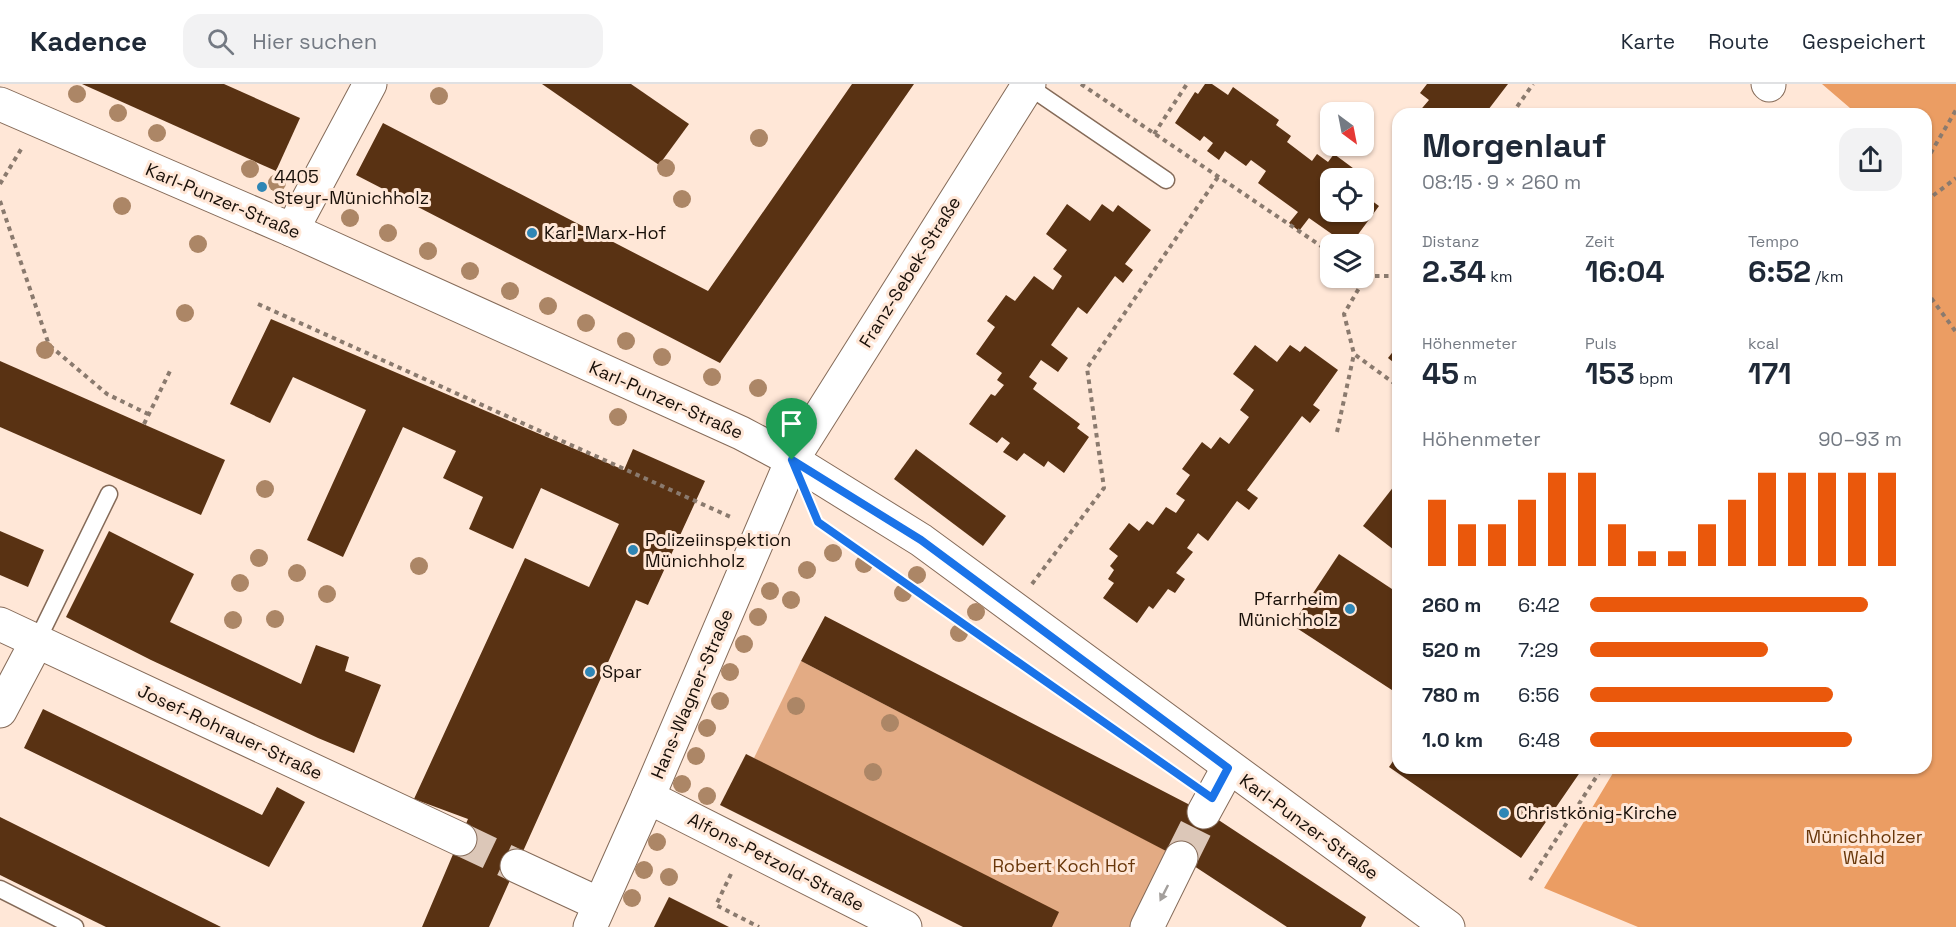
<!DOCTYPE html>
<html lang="de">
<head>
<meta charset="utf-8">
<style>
	body { margin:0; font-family:"Space Grotesk",sans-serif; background:#f2f2f3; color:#1f2937; height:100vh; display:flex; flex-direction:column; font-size:22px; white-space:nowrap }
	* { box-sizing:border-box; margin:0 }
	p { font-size:20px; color:#747a83 }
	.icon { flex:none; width:33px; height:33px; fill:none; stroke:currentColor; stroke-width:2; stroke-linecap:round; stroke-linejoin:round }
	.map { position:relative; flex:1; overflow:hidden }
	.side { position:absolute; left:1392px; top:24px; width:540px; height:666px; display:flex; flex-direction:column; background:#fff; border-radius:18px; box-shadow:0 2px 4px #0004 }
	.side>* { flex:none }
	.needle { width:39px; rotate:148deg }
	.fabs { position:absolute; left:1320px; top:18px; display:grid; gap:12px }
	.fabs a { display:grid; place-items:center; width:54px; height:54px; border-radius:12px; background:#fff; box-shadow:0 2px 4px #0004; font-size:30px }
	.pin { position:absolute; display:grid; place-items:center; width:51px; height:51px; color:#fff; margin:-62px -26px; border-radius:50% 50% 50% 0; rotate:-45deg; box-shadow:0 0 6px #0007 }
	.pin .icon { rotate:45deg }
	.round { display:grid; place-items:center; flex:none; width:63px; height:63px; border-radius:18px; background:#f2f2f3 }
	.summary { display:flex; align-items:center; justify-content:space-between; height:102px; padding:0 30px }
	h1 { font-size:33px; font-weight:700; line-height:45px }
	.metrics { display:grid; grid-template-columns:repeat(3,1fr); gap:9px; height:102px; padding:6px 30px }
	.metrics div { display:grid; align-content:center }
	.metrics b { font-size:30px; font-weight:700 }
	.metrics small { font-size:16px; font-weight:400 }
	.metrics p { font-size:16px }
	.chart { height:168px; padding:12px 30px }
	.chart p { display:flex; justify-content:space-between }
	.chart svg { width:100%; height:108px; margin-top:6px; stroke:#ea580c; stroke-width:6 }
	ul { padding:0 30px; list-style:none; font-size:20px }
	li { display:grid; grid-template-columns:96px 72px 1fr; align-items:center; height:45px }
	li i { height:15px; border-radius:8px; background:#ea580c }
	header { display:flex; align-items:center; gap:36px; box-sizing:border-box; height:84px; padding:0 30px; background:#fff; border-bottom:2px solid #e0e1e3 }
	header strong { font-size:28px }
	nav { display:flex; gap:33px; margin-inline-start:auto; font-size:21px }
	.search { width:420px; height:54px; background:#f2f2f3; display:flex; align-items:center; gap:15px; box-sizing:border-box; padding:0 21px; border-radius:18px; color:#747a83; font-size:22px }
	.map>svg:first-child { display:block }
</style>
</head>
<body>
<header>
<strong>Kadence</strong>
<div class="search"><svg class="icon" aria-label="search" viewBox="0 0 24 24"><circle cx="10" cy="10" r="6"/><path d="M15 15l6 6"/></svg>Hier suchen</div>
<nav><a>Karte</a><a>Route</a><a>Gespeichert</a></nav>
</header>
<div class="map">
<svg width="1956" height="843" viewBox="0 0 1956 843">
	<rect width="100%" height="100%" fill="#ffe7d7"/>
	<path fill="#e3ab84" d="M801,577L1167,767L1140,843H1051L754,674Z"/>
	<path fill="#eb9d63" d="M1822,0H1956V843H1638L1544,804L1616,684H1926V30H1857Z"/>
	<g fill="#593213">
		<path d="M82,0H224L300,34L276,87Z"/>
		<path d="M542,0H631L689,40L659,81Z"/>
		<path d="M852,0H914L720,279L356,91L383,39L708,207Z"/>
		<path d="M1205,0H1212L1228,11L1233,3L1279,36L1276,41L1291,52L1287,58L1312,77L1317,70L1328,78L1334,70L1361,90L1358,94H1330V128H1364V111L1379,122L1351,160H1346L1309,134L1299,147L1289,139L1298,128L1258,99L1266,87L1251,76L1246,82L1225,67L1219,76L1207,67L1213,59L1204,52L1200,57L1175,39L1195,8L1198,10Z"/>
		<path d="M1427,0H1508L1485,30H1417L1429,16L1420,9Z"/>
		<path d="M1067,120L1090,137L1102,120L1113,128L1118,121L1151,146L1125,180L1133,186L1123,199L1115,192L1087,230L1078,223L1051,261L1068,274L1058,288L1041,276L1029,293L1037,299L1033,305L1080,340L1077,344L1089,353L1064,389L1048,377L1044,383L1024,369L1017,377L1003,368L1010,359L1002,353L997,359L969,340L991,310L995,312L1004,301L997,296L1002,289L976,270L995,243L987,237L1006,211L1015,217L1034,192L1053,206L1062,192L1053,185L1067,166L1046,150Z"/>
		<path d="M271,235L624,386L633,365L705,397L648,521L636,516L489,843H422L468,735L414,715L525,474L589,503L619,440L541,404L513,465L469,445L483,413L443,394L456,367L403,343L343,473L307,456L366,326L293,293L270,339L230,320Z"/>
		<path d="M1255,261L1277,278L1290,261L1300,268L1305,262L1338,286L1313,321L1320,326L1310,339L1302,332L1247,406L1258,414L1249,426L1237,417L1208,457L1198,449L1187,464L1193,468L1176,489L1185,495L1175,509L1168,505L1153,525L1149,522L1137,539L1103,514L1114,499L1108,495L1114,486L1110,482L1118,472L1109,465L1129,439L1139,447L1147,437L1153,441L1166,423L1176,429L1185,416L1176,410L1190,391L1182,385L1202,358L1211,365L1220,353L1229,360L1249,333L1240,326L1254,306L1233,290Z"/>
		<path d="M1398,261V282L1388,274Z"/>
		<path d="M0,277L225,376L201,431L0,343Z"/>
		<path d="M916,365L1006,432L983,462L894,395Z"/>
		<path d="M1398,397V469L1363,442Z"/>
		<path d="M0,447L44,466L28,503L0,491Z"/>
		<path d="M109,447L194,490L170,538L301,600L316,561L349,573L345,587L381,601L354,669L318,654L151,576L66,533Z"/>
		<path d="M1339,470L1398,509V610L1292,541Z"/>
		<path d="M825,532L1217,735L1366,833L1361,843H1287L1191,780L801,577Z"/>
		<path d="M43,625L262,731L277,703L305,718L269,783L24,664Z"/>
		<path d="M746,670L1059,828L1052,843H963L720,721Z"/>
		<path d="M1398,670V684H1583L1521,774L1389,683Z"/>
		<path d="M0,733L221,843H106L0,791Z"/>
		<path d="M669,813L729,843H654Z"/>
	</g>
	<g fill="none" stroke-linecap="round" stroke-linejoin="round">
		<g stroke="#dcc7b8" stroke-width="33" stroke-dasharray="33 16" stroke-linecap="butt">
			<path d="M460,755L517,782"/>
			<path d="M1181,774L1204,728"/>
		</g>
		<g stroke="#856b59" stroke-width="19">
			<g id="service">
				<path d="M1028,2L1166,96"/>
				<path d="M37,557L109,410"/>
				<path d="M0,805L75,843"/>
			</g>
		</g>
		<g stroke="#856b59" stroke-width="35">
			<g id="minor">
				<path d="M1768,0L1769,1"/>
				<path d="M292,146L370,0"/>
				<path d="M0,540L460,755"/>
				<path d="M0,627L37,557"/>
				<path d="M648,713L905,843"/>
				<path d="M1204,728L1228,684"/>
				<path d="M517,782L599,820"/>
				<path d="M590,843L648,713L792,376L1029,0"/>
				<path d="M1147,843L1181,774"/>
			</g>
		</g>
		<g stroke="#856b59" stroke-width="35">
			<path id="tertiary" d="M0,20L292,146L741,349L792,376L921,456L1448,843"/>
		</g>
		<g stroke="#8a7a6e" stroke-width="4" stroke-dasharray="4.5 4.5" stroke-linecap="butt">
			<path d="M1081,0L1330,168"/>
			<path d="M1512,30L1533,0"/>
			<path d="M1154,50L1187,0"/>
			<path d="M1926,77L1956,26"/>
			<path d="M0,100L23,62"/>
			<path d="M0,117L49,261L107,310L148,330"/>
			<path d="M1926,117L1956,94"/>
			<path d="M1364,190L1366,192L1344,230L1354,270L1398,302"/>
			<path d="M1366,192H1395L1398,188"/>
			<path d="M1926,207L1956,248"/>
			<path d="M258,220L733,434"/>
			<path d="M144,340L170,287"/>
			<path d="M1337,348L1354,270"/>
			<path d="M813,426L818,438L1187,697"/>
			<path d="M1032,500L1104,404L1087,284L1218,93"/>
			<path d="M731,790L716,821L759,843"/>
			<path d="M1530,796L1602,684"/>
		</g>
		<use href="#service" stroke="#fff" stroke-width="16"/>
		<use href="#minor" stroke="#fff" stroke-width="33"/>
		<use href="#tertiary" stroke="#fff" stroke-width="33"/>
	</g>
	<g fill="#ac8666">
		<circle cx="77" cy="10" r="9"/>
		<circle cx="439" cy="12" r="9"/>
		<circle cx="118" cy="29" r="9"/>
		<circle cx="157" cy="49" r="9"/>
		<circle cx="759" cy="54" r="9"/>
		<circle cx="666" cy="84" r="9"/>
		<circle cx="250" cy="85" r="9"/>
		<circle cx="277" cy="99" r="9"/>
		<circle cx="682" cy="115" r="9"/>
		<circle cx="122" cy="122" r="9"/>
		<circle cx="350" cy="134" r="9"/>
		<circle cx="388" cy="149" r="9"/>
		<circle cx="198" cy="160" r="9"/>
		<circle cx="428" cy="167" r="9"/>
		<circle cx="470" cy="187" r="9"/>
		<circle cx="510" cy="207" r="9"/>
		<circle cx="548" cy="222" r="9"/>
		<circle cx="185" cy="229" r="9"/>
		<circle cx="586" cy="239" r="9"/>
		<circle cx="626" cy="257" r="9"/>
		<circle cx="45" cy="266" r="9"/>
		<circle cx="662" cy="273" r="9"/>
		<circle cx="712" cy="293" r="9"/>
		<circle cx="758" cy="304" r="9"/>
		<circle cx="618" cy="333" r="9"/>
		<circle cx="265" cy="405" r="9"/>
		<circle cx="833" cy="469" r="9"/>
		<circle cx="259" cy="474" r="9"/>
		<circle cx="864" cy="480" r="9"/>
		<circle cx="419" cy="482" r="9"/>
		<circle cx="807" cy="486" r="9"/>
		<circle cx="297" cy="489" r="9"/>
		<circle cx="917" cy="491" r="9"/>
		<circle cx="240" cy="499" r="9"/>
		<circle cx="770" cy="507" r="9"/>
		<circle cx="903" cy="509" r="9"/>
		<circle cx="327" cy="510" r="9"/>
		<circle cx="791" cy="516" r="9"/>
		<circle cx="976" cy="528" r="9"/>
		<circle cx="758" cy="533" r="9"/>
		<circle cx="275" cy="535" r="9"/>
		<circle cx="233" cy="536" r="9"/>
		<circle cx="959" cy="549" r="9"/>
		<circle cx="744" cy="560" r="9"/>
		<circle cx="730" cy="588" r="9"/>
		<circle cx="720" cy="617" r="9"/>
		<circle cx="796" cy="622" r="9"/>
		<circle cx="890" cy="639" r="9"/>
		<circle cx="707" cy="644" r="9"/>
		<circle cx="696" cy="672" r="9"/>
		<circle cx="873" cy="688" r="9"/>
		<circle cx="682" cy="700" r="9"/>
		<circle cx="707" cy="712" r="9"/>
		<circle cx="657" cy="758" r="9"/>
		<circle cx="644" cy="786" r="9"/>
		<circle cx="669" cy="793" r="9"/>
		<circle cx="632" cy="814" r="9"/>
	</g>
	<defs><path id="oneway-solid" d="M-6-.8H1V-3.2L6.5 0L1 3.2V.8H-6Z" transform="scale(1.5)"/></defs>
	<use fill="#a39f9c" href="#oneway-solid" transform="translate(1164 809) rotate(117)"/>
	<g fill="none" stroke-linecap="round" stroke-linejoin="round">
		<g stroke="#fff" stroke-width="12">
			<path id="route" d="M792,376L921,456L1228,684L1212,714L818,438Z"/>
		</g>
		<use href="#route" stroke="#1a73e8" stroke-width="8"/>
	</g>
	<g fill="#2f86b5" stroke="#ffe7d7" stroke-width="2">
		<circle cx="262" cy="103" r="6"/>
		<circle cx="532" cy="149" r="6"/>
		<circle cx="633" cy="466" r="6"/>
		<circle cx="1350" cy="525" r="6"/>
		<circle cx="590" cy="588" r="6"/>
		<circle cx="1504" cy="729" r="6"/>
	</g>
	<g text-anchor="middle" stroke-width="6" stroke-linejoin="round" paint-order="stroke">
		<g font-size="18" fill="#180f08" stroke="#ffe7d7" text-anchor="start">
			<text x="274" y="99">4405<tspan x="274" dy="21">Steyr-Münichholz</tspan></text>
			<text x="544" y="155">Karl-Marx-Hof</text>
			<text x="645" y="462">Polizeiinspektion<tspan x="645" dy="21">Münichholz</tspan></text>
			<text x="1338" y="521" text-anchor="end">Pfarrheim<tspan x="1338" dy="21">Münichholz</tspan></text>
			<text x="602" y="594">Spar</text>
			<text x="1516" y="735">Christkönig-Kirche</text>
		</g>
		<g font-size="18" fill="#180f08" stroke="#ffe7d7">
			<text transform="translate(223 117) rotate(23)" y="6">Karl-Punzer-Straße</text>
			<text transform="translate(910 188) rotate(-58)" y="6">Franz-Sebek-Straße</text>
			<text transform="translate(666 316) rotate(24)" y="6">Karl-Punzer-Straße</text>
			<text transform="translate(692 610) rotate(-67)" y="6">Hans-Wagner-Straße</text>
			<text transform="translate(230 648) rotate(25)" y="6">Josef-Rohrauer-Straße</text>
			<text transform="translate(1309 743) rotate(36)" y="6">Karl-Punzer-Straße</text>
			<text transform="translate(776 778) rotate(27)" y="6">Alfons-Petzold-Straße</text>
		</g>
		<g font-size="18" fill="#69370a" stroke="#ffe7d7">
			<text x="1864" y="759">Münichholzer<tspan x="1864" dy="21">Wald</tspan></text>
			<text x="1064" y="788">Robert Koch Hof</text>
		</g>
	</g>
</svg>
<div class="fabs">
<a><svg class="needle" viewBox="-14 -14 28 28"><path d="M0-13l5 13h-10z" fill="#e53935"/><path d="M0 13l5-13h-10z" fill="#747a83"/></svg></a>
<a><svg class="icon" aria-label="locate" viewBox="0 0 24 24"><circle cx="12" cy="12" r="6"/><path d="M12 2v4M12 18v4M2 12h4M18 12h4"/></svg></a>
<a><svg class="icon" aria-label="layers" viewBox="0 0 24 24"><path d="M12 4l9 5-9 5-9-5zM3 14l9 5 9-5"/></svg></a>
</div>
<div class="pin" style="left:792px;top:376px;background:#1e9e55"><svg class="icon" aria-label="arrive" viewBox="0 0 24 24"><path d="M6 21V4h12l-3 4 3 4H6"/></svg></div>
<section class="side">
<div class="summary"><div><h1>Morgenlauf</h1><p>08:15 · 9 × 260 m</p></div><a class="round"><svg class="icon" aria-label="share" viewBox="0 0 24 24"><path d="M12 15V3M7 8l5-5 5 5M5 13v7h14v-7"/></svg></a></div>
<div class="metrics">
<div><p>Distanz</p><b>2.34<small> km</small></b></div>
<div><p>Zeit</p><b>16:04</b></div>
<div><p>Tempo</p><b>6:52<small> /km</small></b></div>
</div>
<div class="metrics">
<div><p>Höhenmeter</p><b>45<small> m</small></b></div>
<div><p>Puls</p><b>153<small> bpm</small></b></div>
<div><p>kcal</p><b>171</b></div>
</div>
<div class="chart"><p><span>Höhenmeter</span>90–93 m</p>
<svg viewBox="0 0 160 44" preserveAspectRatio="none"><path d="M5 44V17M15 44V27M25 44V27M35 44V17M45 44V6M55 44V6M65 44V27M75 44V38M85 44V38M95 44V27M105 44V17M115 44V6M125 44V6M135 44V6M145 44V6M155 44V6"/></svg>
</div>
<ul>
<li><b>260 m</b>6:42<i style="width:89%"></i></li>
<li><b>520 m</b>7:29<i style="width:57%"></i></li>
<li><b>780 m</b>6:56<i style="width:78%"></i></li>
<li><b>1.0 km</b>6:48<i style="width:84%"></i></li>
</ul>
</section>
</div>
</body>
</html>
